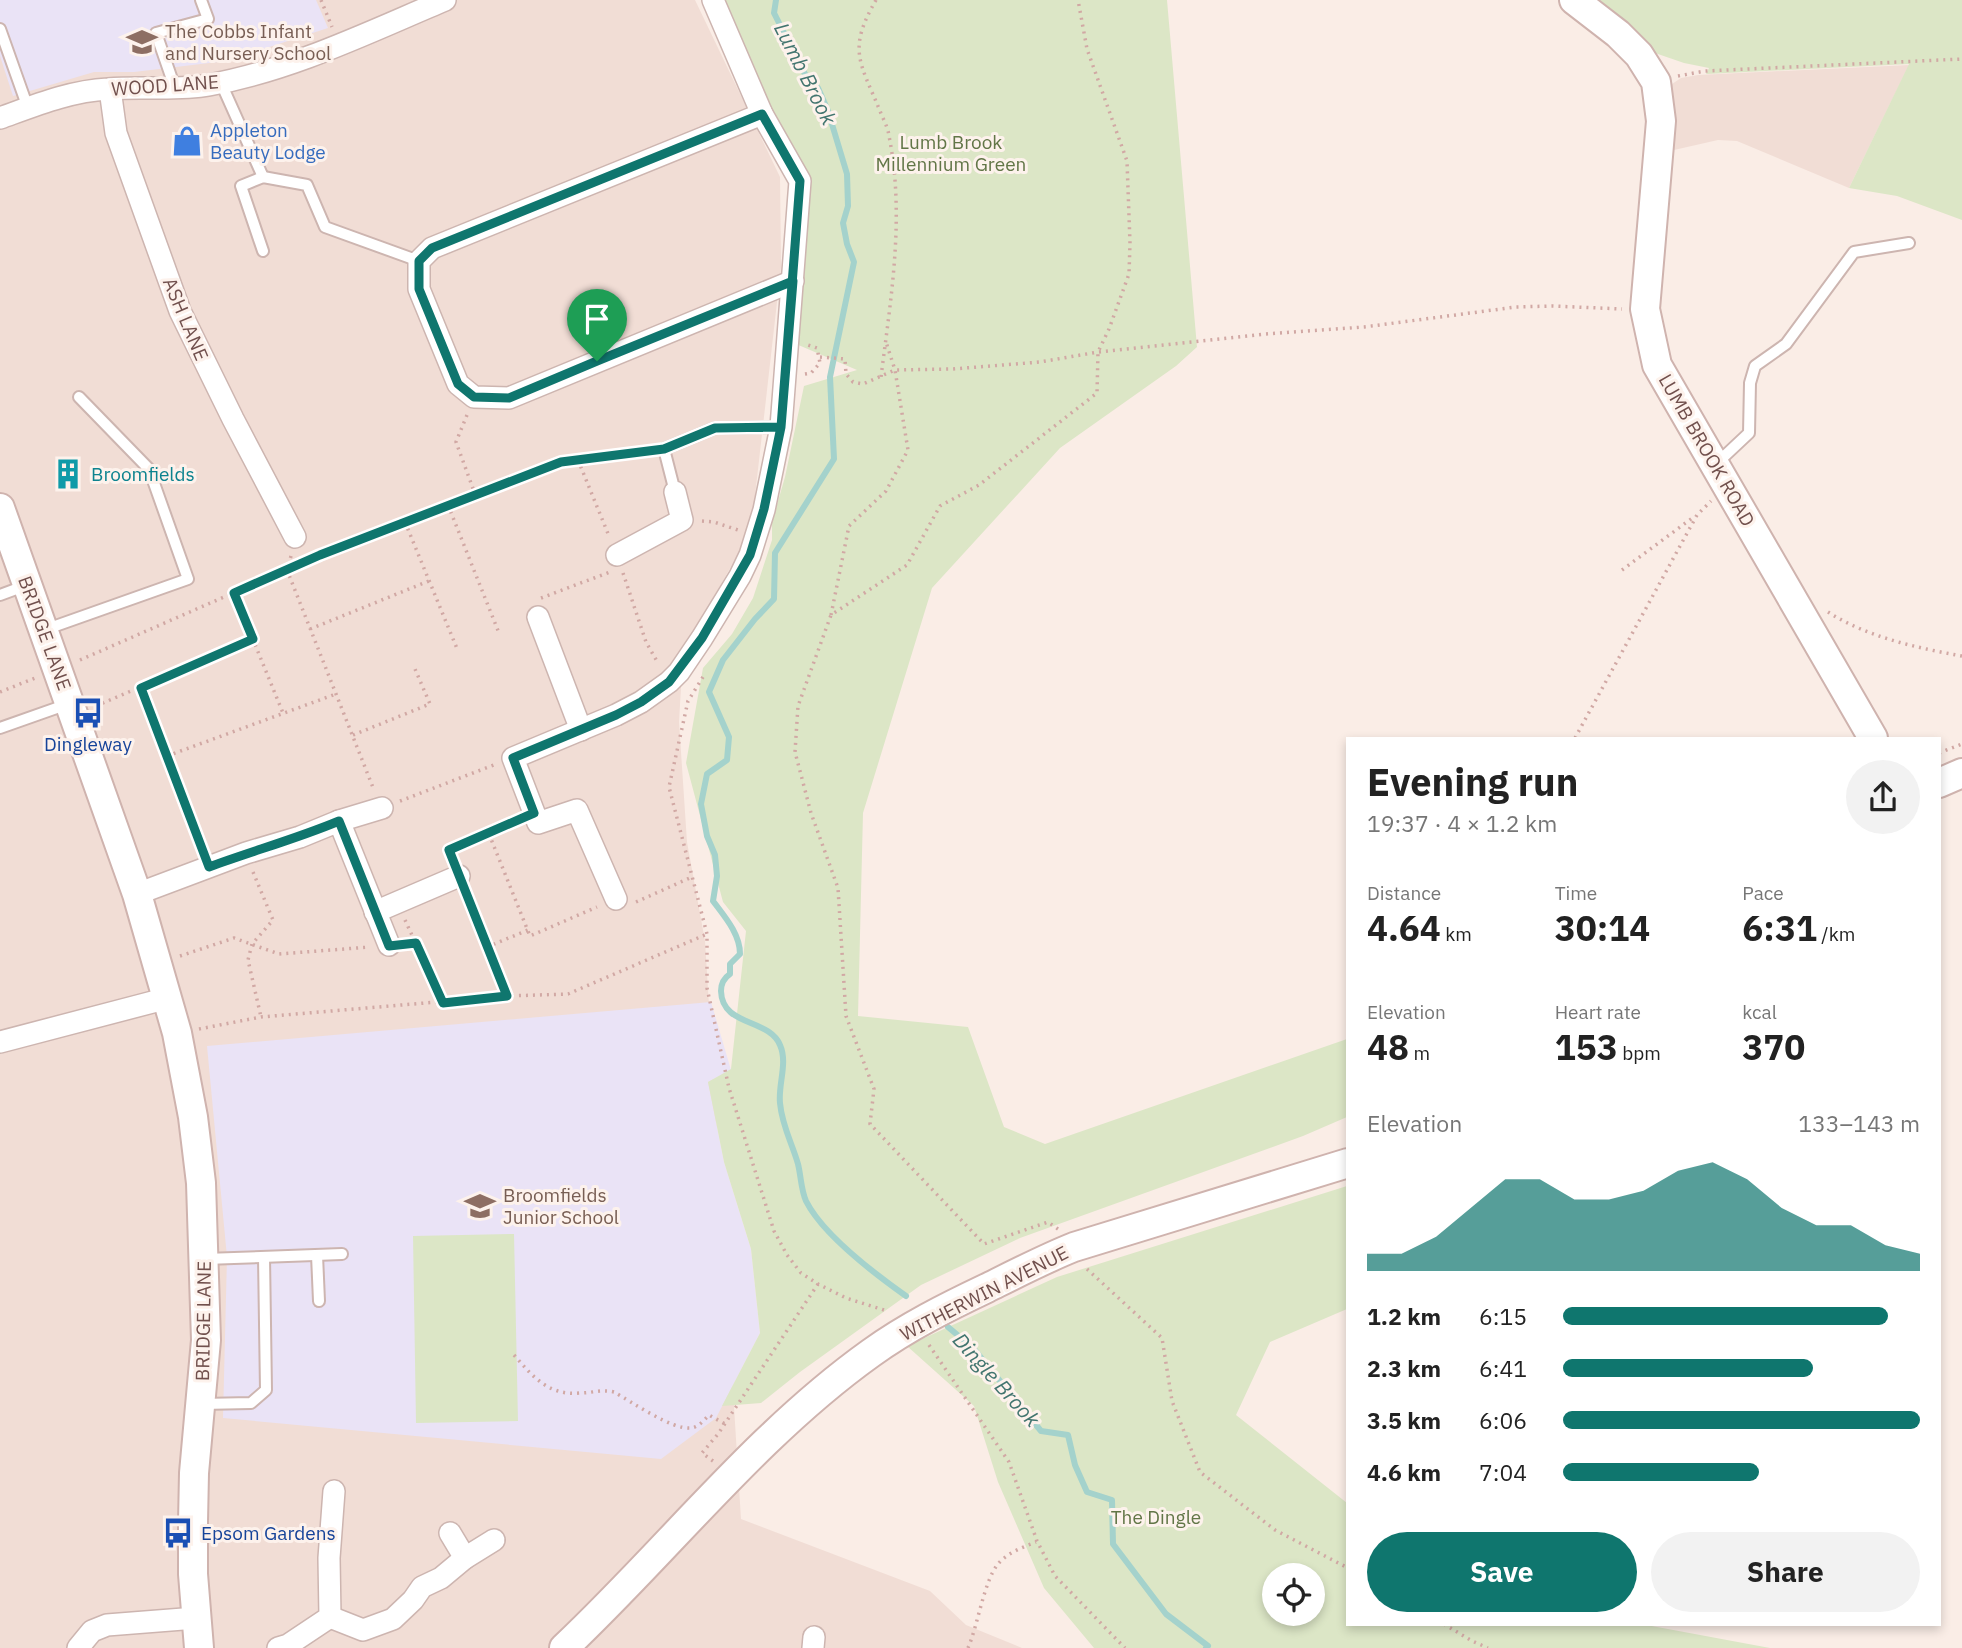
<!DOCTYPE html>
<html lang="en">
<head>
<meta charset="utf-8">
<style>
	body { margin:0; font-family:"IBM Plex Sans",sans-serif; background:#f2f2f2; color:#222; height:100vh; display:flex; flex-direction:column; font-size:26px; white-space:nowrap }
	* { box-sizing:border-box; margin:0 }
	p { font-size:23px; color:#767676 }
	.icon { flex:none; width:38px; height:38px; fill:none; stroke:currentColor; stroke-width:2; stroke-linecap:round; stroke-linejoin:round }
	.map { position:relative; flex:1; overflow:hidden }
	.details { position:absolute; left:1346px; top:737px; width:595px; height:889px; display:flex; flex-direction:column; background:#fff; border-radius:0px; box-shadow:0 4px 10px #0003 }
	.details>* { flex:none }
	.buttons { position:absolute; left:1262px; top:1563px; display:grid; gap:14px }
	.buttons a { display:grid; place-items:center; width:63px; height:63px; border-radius:50%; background:#fff; box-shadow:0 4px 10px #0003; font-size:35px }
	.pin { position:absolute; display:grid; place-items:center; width:60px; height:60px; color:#fff; margin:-72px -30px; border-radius:50% 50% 50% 0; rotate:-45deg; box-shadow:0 0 7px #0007 }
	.pin .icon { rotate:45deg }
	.round { display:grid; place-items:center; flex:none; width:74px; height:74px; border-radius:37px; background:#f2f2f2 }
	.headline { display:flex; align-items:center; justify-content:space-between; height:119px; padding:0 21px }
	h1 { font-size:38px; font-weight:700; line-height:52px }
	.stats { display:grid; grid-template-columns:repeat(3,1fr); gap:10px; height:119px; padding:7px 21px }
	.stats div { display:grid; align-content:center }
	.stats b { font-size:35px; font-weight:700 }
	.stats small { font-size:19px; font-weight:400 }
	.stats p { font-size:19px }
	.chart { height:196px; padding:14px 21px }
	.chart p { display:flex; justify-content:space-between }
	.chart svg { width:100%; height:126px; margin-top:7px; fill:#0f766e; opacity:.7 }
	.action { display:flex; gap:14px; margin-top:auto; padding:14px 21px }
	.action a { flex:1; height:80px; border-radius:42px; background:#0f766e; color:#fff; font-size:28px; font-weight:700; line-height:80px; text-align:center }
	.action a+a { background:#f2f2f2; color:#222 }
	ul { padding:0 21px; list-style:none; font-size:23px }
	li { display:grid; grid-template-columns:112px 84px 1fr; align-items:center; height:52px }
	li i { height:18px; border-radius:9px; background:#0f766e }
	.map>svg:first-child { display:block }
</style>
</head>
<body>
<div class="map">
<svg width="1962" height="1648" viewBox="0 0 1962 1648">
	<rect width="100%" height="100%" fill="#faede6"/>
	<g fill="#f1ddd5">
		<path d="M0,0H695L780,177L781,267L751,531L683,652L679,722L687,842L705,941L741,1519L930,1591L966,1625L1022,1648H0Z"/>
		<path d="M1909,65L1849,188L1737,141L1718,140L1674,150L1669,86L1681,78L1698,75Z"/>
	</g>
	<g fill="#eae3f6">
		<path d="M0,0H316L328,28L226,61L134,72H94L13,96L0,56Z"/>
		<path d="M711,1002L731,1070L708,1082L724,1162L751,1249L760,1333L716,1418L661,1459L223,1418L227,1257L207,1046Z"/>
	</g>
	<g fill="#dce6c6" fill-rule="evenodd">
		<path d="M722,0H1167L1197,347L1176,366L1060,448L932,588L863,813L858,1016L968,1027L1004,1127L1045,1144L1347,1039V1117L1303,1136L1020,1238L921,1285L800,1372L761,1403L722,1406L760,1333L751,1249L724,1162L708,1082L731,1069L746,931L723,902L686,763L703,668L732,634L753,598L772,540V522L785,477L804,386L857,370L789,341L800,181Z"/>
		<path d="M1600,0H1962V220L1897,196L1849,188L1909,64L1706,74L1709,68L1684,63L1655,53Z"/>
		<path d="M1347,1186V1309L1270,1342L1236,1415L1347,1503L1348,1624H1641L1770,1648H1094L1044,1588L998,1482L974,1406L907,1346L1057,1277ZM1274,1575H1312V1614H1274Z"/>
		<path d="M514,1234L518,1421L416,1423L413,1236Z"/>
	</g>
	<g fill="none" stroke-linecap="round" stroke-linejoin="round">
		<g stroke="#a4d2cc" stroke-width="6">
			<path d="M776,0L774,13L805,74L818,88L828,111L847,174L848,206L843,223L847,244L854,262L830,377L834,459L775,553L774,599L755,619L723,660L709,692L729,737L727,760L707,774L701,804L707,836L715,855L717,876L713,901C725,917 740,934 740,954L730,964V974C724,978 721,983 721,991C722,1027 769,1018 780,1045C788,1063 778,1084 780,1103C782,1126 792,1143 798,1164C801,1176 801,1190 806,1201C823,1235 875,1274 906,1296"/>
			<path d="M948,1327L973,1348L1041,1431L1068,1435L1075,1465L1087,1492L1112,1500L1113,1544L1166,1614L1208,1646L1206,1648"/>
		</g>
		<g stroke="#cdb5b0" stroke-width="14">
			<g id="lane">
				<path d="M0,29L28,108"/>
				<path d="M221,83L263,177"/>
				<path d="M175,88L156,33L208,19L201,0"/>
				<path d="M263,251L241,186L263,177L307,185L325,227L419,261"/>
				<path d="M1716,464L1749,433L1750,383L1755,366L1786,344L1854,252L1909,243"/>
				<path d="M675,492L664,449L715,428L781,427"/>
				<path d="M0,595L27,585"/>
				<path d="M44,630L188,579L149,469L79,397"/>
				<path d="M0,728L68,704"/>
				<path d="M317,1255L319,1301"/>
				<path d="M205,1259L342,1254"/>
				<path d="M201,1404L251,1403L266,1390L264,1257"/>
			</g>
		</g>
		<g stroke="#cdb5b0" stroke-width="24">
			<g id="street">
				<path d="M110,89L116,133L180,311L233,419L295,537"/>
				<path d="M762,114L432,248L419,261V289L458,384L474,397L509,398L793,281"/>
				<path d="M0,118C36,105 70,91 108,89C142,86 176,91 209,85C292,70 369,32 445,0"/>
				<path d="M617,555L682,520L675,492"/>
				<path d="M538,617L581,730"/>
				<path d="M339,821L389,945"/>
				<path d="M137,894L246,853L300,837L339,821L382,808"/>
				<path d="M616,899L577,810L538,823L513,758L616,715L641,702L669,682L679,672L702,638L740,576L750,555L764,510L781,427L800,181L762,114L713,0"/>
				<path d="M375,912L459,876"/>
				<path d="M0,1042L168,998"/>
				<path d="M450,1533L465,1558"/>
				<path d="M330,1617L363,1630L393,1619L413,1600L422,1587L441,1578L465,1558L494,1540"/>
				<path d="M78,1648L92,1631L107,1625L196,1618"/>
				<path d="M278,1648L288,1645L330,1617L329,1558L334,1491"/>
				<path d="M813,1648L814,1637"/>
			</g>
		</g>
		<g stroke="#cfb3ae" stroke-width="32">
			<g id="secondary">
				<path d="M1574,0L1618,34L1639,55L1656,82L1661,121L1645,309L1657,365L1873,738"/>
				<path d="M0,508L137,894L177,1033L193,1117L201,1183L206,1340L194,1473L193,1522V1574L199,1648"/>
				<path d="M1939,783L1962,773"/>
				<path d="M564,1648C667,1551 755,1436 871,1353C907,1327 947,1307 987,1288C1015,1274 1044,1259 1074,1247L1348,1163"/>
			</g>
		</g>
		<g stroke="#d1a8a4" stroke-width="3.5" stroke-dasharray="2 5" stroke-linecap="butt">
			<path d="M321,0L332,27"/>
			<path d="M876,0C847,50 860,62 880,111C883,119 888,127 889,136C905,216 891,297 881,377"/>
			<path d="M1678,76L1705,71L1962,59"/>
			<path d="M820,357L845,359L846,374L853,382L863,384L895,370L953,369L1040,362L1098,352L1266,334L1364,327L1516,307L1553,306L1622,309"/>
			<path d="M805,374L811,373L820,363L817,348L808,345"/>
			<path d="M467,415L456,442L475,494"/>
			<path d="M578,460L609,536"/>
			<path d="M448,505L499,633"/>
			<path d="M702,521L714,522L738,530"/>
			<path d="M405,522L458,651"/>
			<path d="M291,556L287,570L374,790"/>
			<path d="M1622,570L1695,516"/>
			<path d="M623,573L646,642L658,663"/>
			<path d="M234,593L283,713"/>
			<path d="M541,598L610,572"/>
			<path d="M1828,612C1867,637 1917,648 1962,656"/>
			<path d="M831,615L849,526L886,491L908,450L895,370L886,342"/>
			<path d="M310,629L429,581"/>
			<path d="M80,660L320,555L561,462L651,450"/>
			<path d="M703,677L688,701L669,787L707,934V988L729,1088L774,1231L787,1255L801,1273L818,1284L846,1298L887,1311"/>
			<path d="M141,688L202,850"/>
			<path d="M0,692L35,678"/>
			<path d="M96,706L253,639"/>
			<path d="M353,735L430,704L415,669"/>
			<path d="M1575,738L1697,515L1711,501"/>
			<path d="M1939,753L1962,744"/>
			<path d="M167,756L336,694"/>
			<path d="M400,801L494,765"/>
			<path d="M489,834L530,936L597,907"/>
			<path d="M452,859L449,850L517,821"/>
			<path d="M253,872L273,920L252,944L248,960L261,1017"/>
			<path d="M467,895L507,995"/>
			<path d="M636,902L692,877"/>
			<path d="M405,920L443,1003"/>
			<path d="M487,947L528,930"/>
			<path d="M180,956L234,938L279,954L370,947"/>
			<path d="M199,1029L261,1017L507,996L568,994L707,934"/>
			<path d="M1058,1229L1048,1222L984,1244L870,1124L874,1089L846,1016L838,888L811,813L795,752L798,706L831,615L907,565L940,506L979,485L1097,393L1098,352L1109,329L1129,274L1130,243L1127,161L1087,49L1078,0"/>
			<path d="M1087,1269L1162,1338L1172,1401L1200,1472L1275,1530L1348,1568"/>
			<path d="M929,1345L1009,1462L1037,1541L1055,1576L1125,1648"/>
			<path d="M514,1355C533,1377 549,1396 580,1393C592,1393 602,1389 614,1392C632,1402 672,1430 691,1428C699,1427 704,1420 709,1415L725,1424"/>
			<path d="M713,1461L702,1453L718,1434L818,1284"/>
			<path d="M1444,1624L1472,1641L1488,1648"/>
			<path d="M968,1648C978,1625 984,1581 998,1564C1007,1553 1023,1547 1036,1542"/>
		</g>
		<use href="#lane" stroke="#fff" stroke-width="10"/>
		<use href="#street" stroke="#fff" stroke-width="21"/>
		<use href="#secondary" stroke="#fff" stroke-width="28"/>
	</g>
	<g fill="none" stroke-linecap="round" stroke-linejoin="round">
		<g stroke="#fff" stroke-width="14">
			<path id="route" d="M597,361L793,281L781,427L715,428L664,449L561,462L320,555L234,593L253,639L141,688L209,867C252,851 296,839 339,821L389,946L416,943L443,1003L507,996L449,850L534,813L513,758L616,715L641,702L669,682L702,638L750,555L764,509L781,427L800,181L762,114L432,248L419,261V289L458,384L474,397L509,398L597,361"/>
		</g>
		<use href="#route" stroke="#0f766e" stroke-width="9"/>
	</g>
	<defs>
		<g id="school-bare" transform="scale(2.415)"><path d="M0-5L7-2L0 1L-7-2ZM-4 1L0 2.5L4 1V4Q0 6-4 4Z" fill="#8d6e63" stroke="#fdf2ec" stroke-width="2.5" paint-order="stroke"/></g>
		<g id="shop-bare" transform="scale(2.415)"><path d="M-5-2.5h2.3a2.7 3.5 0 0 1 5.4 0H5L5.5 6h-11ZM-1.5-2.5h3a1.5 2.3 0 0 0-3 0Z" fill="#3f7fe0" stroke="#fdf2ec" stroke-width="2.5" paint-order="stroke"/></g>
		<g id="building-bare" transform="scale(2.415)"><path d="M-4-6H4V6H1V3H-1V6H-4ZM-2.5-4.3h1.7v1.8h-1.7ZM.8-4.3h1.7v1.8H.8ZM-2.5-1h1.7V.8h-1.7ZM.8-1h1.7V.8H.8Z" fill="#0f9aa8" stroke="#fdf2ec" stroke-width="2.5" paint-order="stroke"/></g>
		<g id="bus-bare" transform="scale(2.415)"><path d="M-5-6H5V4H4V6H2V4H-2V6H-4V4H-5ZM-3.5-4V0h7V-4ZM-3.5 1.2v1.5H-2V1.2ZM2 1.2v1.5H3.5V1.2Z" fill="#1a4fb4" stroke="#fdf2ec" stroke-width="2.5" paint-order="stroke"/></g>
	</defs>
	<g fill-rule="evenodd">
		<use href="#school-bare" x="142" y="42"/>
		<use href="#shop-bare" x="187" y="141"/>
		<use href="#building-bare" x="68" y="474"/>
		<use href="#bus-bare" x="88" y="713"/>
		<use href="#school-bare" x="480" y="1206"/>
		<use href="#bus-bare" x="178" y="1533"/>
	</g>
	<g text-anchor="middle" stroke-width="6" stroke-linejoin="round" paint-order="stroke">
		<g font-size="19" fill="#785e54" stroke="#fdf2ec" text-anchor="start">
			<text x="165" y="38">The Cobbs Infant<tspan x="165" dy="22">and Nursery School</tspan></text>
			<text x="503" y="1202">Broomfields<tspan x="503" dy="22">Junior School</tspan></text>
		</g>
		<g font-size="19" fill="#71504d" stroke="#fdf2ec">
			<text transform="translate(165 85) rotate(-4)" y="7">WOOD LANE</text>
			<text transform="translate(186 319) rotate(67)" y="7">ASH LANE</text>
			<text transform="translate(1707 450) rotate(60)" y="7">LUMB BROOK ROAD</text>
			<text transform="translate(45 633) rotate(70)" y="7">BRIDGE LANE</text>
			<text transform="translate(984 1293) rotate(-27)" y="7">WITHERWIN AVENUE</text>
			<text transform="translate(203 1321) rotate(-89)" y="7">BRIDGE LANE</text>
		</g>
		<g font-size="19" fill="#366cbe" stroke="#fdf2ec" text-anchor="start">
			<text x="210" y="137">Appleton<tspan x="210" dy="22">Beauty Lodge</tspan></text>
		</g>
		<g font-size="19" fill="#627647" stroke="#fdf2ec">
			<text x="951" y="149">Lumb Brook<tspan x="951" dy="22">Millennium Green</tspan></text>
			<text x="1156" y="1524">The Dingle</text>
		</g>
		<g font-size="19" fill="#0d838f" stroke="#fdf2ec" text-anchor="start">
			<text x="91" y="481">Broomfields</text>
		</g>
		<g font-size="19" fill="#164399" stroke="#fdf2ec">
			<text x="88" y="751">Dingleway</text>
			<text x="201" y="1540" text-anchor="start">Epsom Gardens</text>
		</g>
		<g font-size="21" font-style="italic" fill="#42756f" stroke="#fdf2ec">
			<text transform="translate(805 74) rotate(63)" y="7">Lumb Brook</text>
			<text transform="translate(996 1380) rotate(48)" y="7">Dingle Brook</text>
		</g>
	</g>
</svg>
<div class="buttons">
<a><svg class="icon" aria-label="locate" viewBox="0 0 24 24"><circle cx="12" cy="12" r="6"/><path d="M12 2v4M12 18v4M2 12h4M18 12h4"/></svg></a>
</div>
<div class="pin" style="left:597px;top:361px;background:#1e9e55"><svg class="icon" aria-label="arrive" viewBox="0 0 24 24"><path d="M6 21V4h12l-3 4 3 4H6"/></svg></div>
<section class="details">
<div class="headline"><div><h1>Evening run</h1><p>19:37 · 4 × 1.2 km</p></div><a class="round"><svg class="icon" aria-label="share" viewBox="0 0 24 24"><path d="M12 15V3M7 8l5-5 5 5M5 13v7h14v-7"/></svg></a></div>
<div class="stats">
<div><p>Distance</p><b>4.64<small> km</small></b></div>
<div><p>Time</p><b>30:14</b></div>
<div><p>Pace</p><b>6:31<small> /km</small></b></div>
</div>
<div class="stats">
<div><p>Elevation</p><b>48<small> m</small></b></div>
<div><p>Heart rate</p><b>153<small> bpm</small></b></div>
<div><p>kcal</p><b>370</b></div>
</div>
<div class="chart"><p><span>Elevation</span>133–143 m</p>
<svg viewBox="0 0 160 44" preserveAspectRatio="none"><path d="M0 44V38L10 38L20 32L30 22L40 12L50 12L60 19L70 19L80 16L90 9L100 6L110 12L120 22L130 28L140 28L150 35L160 38V44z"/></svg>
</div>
<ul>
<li><b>1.2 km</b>6:15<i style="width:91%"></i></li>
<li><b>2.3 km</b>6:41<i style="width:70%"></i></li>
<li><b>3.5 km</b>6:06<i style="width:100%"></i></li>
<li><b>4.6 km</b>7:04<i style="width:55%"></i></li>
</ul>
<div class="action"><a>Save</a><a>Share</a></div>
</section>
</div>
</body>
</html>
